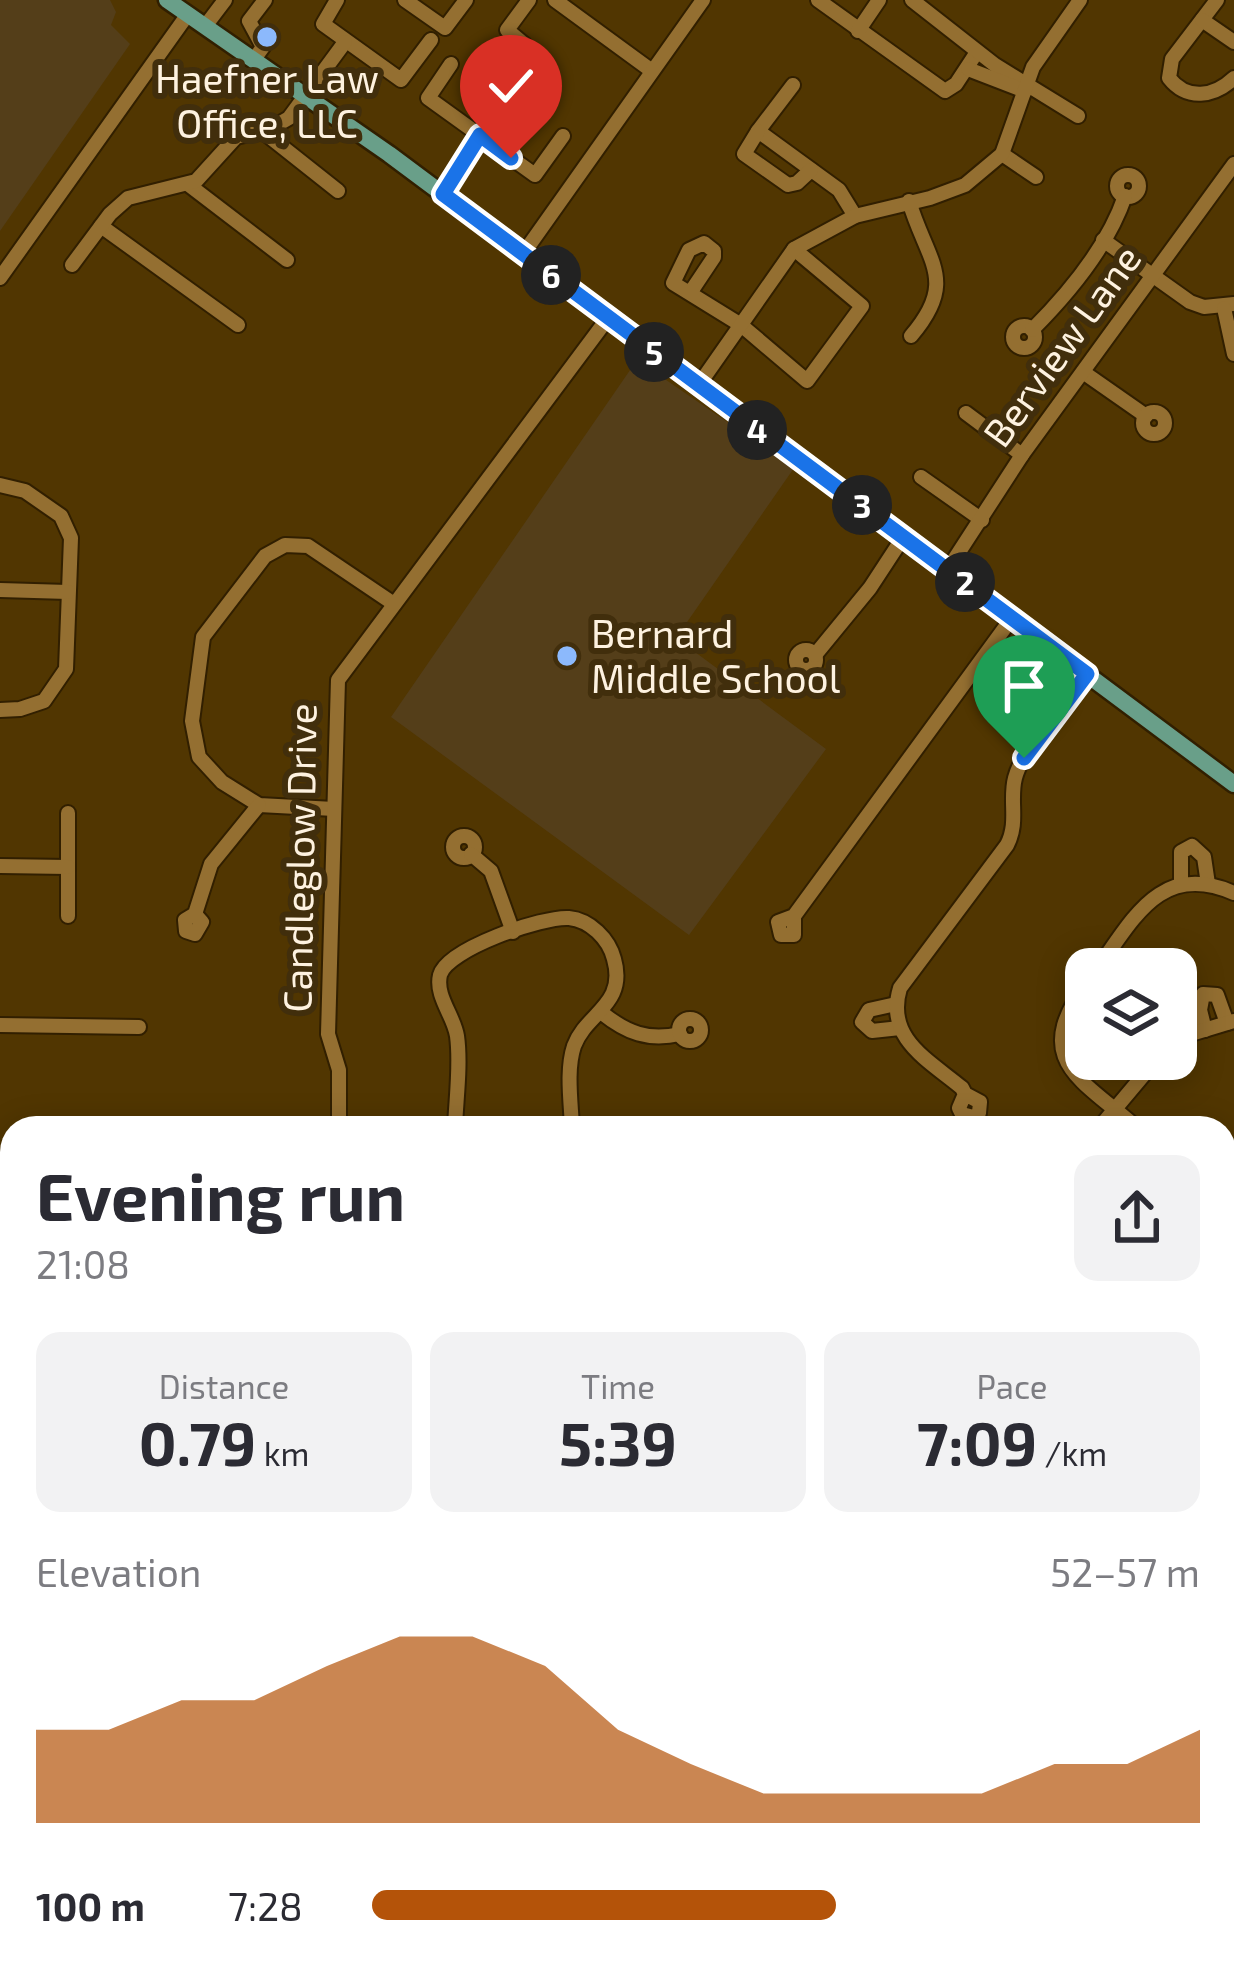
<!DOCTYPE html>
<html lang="en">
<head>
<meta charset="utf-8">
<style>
	body { margin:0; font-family:"Exo 2",sans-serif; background:#f2f2f3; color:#2b2b33; height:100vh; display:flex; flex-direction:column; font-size:45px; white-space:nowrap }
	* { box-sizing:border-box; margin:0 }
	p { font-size:39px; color:#7c7c81 }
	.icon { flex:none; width:66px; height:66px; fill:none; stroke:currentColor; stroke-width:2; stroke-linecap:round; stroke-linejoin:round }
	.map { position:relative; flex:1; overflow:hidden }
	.panel { position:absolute; left:0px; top:1116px; width:1236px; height:861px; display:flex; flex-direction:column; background:#fff; border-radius:36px 36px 0 0; box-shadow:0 6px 30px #0003 }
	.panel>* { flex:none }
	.buttons { position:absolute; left:1065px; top:948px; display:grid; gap:24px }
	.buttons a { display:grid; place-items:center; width:132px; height:132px; border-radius:24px; background:#fff; box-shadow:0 6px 30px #0003; font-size:60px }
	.pin { position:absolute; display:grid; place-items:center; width:102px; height:102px; color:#fff; margin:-123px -51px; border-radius:50% 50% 50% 0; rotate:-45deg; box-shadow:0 0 12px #0007 }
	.pin .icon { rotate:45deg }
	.km { position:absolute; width:60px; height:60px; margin:-30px; border-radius:50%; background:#222; color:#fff; font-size:33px; line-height:60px; text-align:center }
	.round { display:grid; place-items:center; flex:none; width:126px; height:126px; border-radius:24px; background:#f2f2f3 }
	.overview { display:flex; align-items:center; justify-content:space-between; height:204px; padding:0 36px }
	h1 { font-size:66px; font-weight:700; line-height:90px }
	.figures { display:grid; grid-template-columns:repeat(3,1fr); gap:18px; height:204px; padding:12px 36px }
	.figures div { display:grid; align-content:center; border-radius:24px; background:#f2f2f3; text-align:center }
	.figures b { font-size:60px; font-weight:700 }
	.figures small { font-size:33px; font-weight:400 }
	.figures p { font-size:33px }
	.chart { height:336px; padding:24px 36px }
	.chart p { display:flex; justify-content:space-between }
	.chart svg { width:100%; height:216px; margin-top:12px; fill:#b45309; opacity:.7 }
	ul { padding:0 36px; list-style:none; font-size:39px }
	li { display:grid; grid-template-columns:192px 144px 1fr; align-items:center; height:90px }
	li i { height:30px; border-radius:15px; background:#b45309 }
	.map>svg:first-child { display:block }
</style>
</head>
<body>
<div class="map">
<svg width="1234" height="1975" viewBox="0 0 1234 1975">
	<rect width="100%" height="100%" fill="#513601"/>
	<g fill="#543e19">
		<path d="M0,0H110L116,12L111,25L130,44L0,231Z"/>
		<path d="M637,360L794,468L676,638L826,749L689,935L391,717Z"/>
		<path d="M135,1965H245L234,1975H135Z"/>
	</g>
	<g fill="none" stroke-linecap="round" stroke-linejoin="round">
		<g stroke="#311f00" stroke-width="18">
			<g id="minor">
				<path d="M337,0L323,24L401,80L431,40"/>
				<path d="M405,0L445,28L466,0"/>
				<path d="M555,0L652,71"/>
				<path d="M818,0L945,91L956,84L977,52"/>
				<path d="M912,0L995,65L1078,116"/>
				<path d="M1217,0L1172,59L1169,78C1187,101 1214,97 1234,78"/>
				<path d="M1202,20L1234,42"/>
				<path d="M206,25L225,0"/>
				<path d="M858,31L879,0"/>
				<path d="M525,45L507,30L529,0"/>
				<path d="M255,58L263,47L249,21L265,0"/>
				<path d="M451,64L428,98L535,175L563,136"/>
				<path d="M968,69L1025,91"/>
				<path d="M793,85L758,131L839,190L855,216"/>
				<path d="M261,130L338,191"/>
				<path d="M758,131L744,154L788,185L797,183L811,170"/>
				<path d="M1002,154L1036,177"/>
				<circle cx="1128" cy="186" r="11"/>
				<path d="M189,185L287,260"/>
				<path d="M443,194L480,135"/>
				<path d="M909,201C927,262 959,280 911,336"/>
				<path d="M101,226L238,325"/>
				<path d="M1103,240L1190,302L1204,307L1234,304"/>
				<path d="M523,254L703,0"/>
				<path d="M72,265L110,214L128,198L196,181L236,137L270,129L289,118L345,42"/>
				<path d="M0,278L188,14"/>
				<path d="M690,293L714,257V251L704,243L689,250L673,283L741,325L807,381L862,306L794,249"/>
				<path d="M1224,308L1234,354"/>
				<circle cx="1024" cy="337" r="11"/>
				<path d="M1032,330C1068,294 1108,246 1125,196"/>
				<path d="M1083,372L1146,416"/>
				<path d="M698,386L794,249L855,216L930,198L965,185L1002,154L1033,67L1080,0"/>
				<circle cx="1154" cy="423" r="11"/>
				<path d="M966,413L1022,455"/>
				<path d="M921,477L982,520"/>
				<path d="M0,485L25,491L61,516L71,538L66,669L44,701L20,709L0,710"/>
				<path d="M948,569L1022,455L1234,164"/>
				<path d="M0,590L68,592"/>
				<circle cx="806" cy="660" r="10"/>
				<path d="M815,655L870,588L904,536"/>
				<path d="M334,809L259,805L222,782L199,757L192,721L203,637L265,556L285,545L308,546L394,604"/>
				<path d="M68,813V916"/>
				<circle cx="464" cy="847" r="11"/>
				<path d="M471,854L491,871L513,932"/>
				<path d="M0,866L68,867"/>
				<path d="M1181,883V852L1192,846L1204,857L1208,884"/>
				<path d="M195,914L202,922L195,934L186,931L185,920L195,914L211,864L259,805"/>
				<path d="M794,916V935H781L778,922L794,916L1012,618"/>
				<path d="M1097,969C1134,918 1161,861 1234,893"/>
				<path d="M1086,984C1030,1061 1082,1079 1137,1128"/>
				<path d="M896,1004L869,1010L862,1022L872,1031L900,1028"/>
				<path d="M602,1013C627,1033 648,1041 680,1034"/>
				<circle cx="690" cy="1030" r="11"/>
				<path d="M0,1025L139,1027"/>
				<path d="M1205,1030L1200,1010L1203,994L1217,995L1227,1023"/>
				<path d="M1176,1043L1191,1034L1234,1021"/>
				<path d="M965,1094L980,1102L979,1113L973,1117L962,1114L959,1108L965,1094L962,1088C927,1059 885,1038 900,988L1007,845C1019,822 1009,801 1015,778C1023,747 1067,701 1087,674"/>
				<path d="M339,1128V1070L328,1034L338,680L608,318"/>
				<path d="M455,1128C456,1099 461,1065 457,1036C454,1016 435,996 440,975C447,949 543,916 569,918C590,920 609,939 614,959C627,1005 586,1013 574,1046C566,1070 571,1102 572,1128"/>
				<path d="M1099,1128L1157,1059"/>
				<path d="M0,1293H12"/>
				<path d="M0,1476L9,1486L0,1497"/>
				<path d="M1224,1672L1234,1670"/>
				<path d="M0,1812L12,1813"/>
				<path d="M405,1965L409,1975"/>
				<path d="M533,1965V1975"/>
				<path d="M724,1965L726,1975"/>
				<path d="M994,1975V1965"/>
			</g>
		</g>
		<g stroke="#311f00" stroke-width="21">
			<path id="major" d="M167,0L389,154L1234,784"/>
		</g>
		<use href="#minor" stroke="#946f31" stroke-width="14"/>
		<use href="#major" stroke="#699f89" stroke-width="16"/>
	</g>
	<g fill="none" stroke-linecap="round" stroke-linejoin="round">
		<g stroke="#fff" stroke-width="24">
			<path id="route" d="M511,158L480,135L443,194L1087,674L1024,758"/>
		</g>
		<use href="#route" stroke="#1a73e8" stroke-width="15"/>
	</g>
	<g fill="#8cb9fc" stroke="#412e0c" stroke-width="4.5">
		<circle cx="267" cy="37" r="12"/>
		<circle cx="567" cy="656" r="12"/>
	</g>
	<g text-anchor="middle" stroke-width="12" stroke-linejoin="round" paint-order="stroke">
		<g font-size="39" fill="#fef2e0" stroke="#412e0c">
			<text x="267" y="93">Haefner Law<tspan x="267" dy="45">Office, LLC</tspan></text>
			<text x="591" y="648" text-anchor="start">Bernard<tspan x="591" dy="45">Middle School</tspan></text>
		</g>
		<g font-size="39" fill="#fef2e0" stroke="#412e0c">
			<text transform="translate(1062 346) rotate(-54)" y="14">Berview Lane</text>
			<text transform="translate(300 858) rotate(-89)" y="14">Candleglow Drive</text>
		</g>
	</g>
</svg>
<div class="buttons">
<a><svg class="icon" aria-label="layers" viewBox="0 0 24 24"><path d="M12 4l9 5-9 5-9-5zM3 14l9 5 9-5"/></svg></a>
</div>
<div class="pin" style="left:1024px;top:758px;background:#1e9e55"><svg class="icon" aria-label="arrive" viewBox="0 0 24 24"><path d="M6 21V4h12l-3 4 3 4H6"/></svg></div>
<div class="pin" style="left:511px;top:158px;background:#d93025"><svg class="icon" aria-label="check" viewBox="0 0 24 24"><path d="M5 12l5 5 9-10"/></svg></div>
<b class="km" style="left:965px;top:582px">2</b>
<b class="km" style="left:862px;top:505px">3</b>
<b class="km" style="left:757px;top:430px">4</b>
<b class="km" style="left:654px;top:352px">5</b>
<b class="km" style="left:551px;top:275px">6</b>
<section class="panel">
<div class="overview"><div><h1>Evening run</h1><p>21:08</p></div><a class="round"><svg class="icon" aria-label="share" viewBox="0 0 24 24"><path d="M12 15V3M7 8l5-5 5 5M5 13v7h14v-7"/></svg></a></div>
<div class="figures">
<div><p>Distance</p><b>0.79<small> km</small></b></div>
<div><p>Time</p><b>5:39</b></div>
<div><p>Pace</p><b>7:09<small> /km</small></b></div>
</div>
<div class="chart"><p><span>Elevation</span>52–57 m</p>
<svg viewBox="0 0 160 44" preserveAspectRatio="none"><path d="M0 44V25L10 25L20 19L30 19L40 12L50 6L60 6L70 12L80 25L90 32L100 38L110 38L120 38L130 38L140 32L150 32L160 25V44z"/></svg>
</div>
<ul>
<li><b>100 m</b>7:28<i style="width:56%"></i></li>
</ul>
</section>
</div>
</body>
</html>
